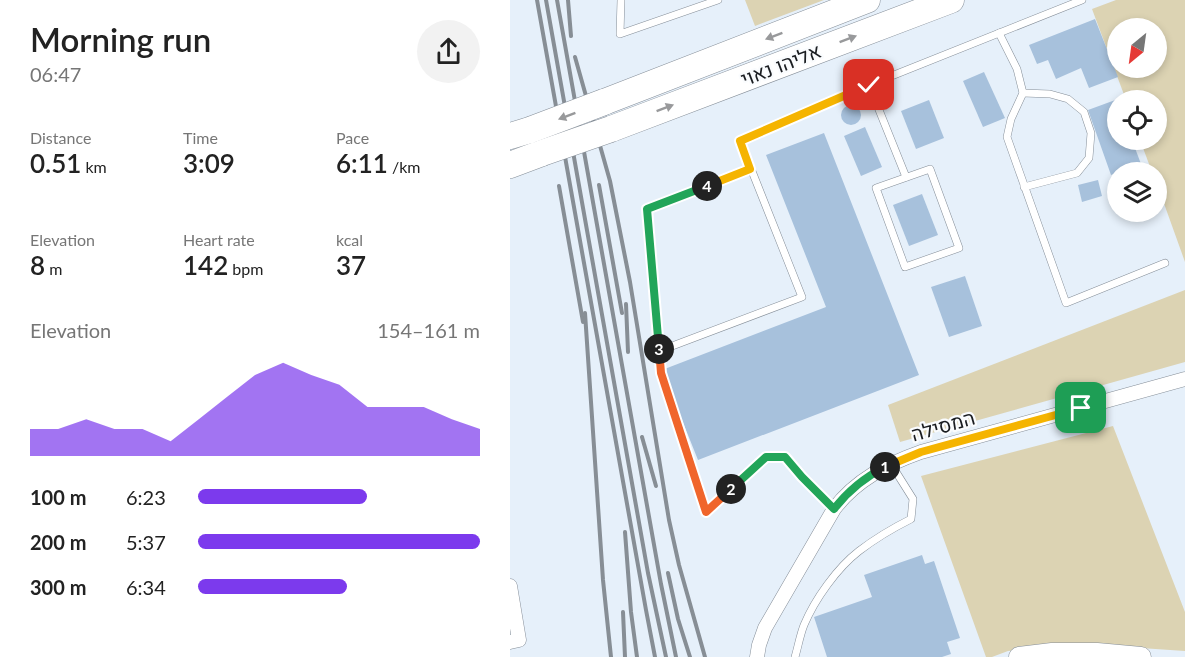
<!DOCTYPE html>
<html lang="en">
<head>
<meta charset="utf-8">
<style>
	body { margin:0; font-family:Lato,Heebo,sans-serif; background:#f2f2f2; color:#222; height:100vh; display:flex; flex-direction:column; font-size:22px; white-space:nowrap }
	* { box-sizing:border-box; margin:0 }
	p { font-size:20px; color:#767676 }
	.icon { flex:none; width:33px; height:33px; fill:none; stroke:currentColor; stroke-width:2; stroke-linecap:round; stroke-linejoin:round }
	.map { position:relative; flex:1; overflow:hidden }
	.panel { display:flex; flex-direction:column; background:#fff; width:510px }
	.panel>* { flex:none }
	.needle { width:39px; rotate:209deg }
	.fabs { position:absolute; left:597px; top:18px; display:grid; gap:12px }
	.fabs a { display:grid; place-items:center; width:60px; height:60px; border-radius:50%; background:#fff; box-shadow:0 3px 9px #0003; font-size:30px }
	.pin { position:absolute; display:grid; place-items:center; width:51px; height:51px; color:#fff; margin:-26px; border-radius:12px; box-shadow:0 3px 9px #0006 }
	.km { position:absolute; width:30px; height:30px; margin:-15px; border-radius:50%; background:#222; color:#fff; font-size:16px; line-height:30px; text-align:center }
	.round { display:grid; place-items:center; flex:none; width:63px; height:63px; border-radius:32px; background:#f2f2f2 }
	.headline { display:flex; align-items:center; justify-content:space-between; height:102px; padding:0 30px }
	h1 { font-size:33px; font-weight:600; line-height:45px }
	.metrics { display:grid; grid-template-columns:repeat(3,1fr); gap:9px; height:102px; padding:6px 30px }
	.metrics div { display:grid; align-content:center }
	.metrics b { font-size:26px; font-weight:600 }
	.metrics small { font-size:16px; font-weight:400 }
	.metrics p { font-size:16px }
	.chart { height:168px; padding:12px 30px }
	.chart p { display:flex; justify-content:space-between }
	.chart svg { width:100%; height:108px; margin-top:6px; fill:#7c3aed; opacity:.7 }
	ul { padding:0 30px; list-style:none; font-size:20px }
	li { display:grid; grid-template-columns:96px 72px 1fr; align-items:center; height:45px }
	li i { height:15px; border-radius:8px; background:#7c3aed }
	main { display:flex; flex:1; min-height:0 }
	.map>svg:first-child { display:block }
</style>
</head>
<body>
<main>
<section class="panel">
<div class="headline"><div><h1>Morning run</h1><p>06:47</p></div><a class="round"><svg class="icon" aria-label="share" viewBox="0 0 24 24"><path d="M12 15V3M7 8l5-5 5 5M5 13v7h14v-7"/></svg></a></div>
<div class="metrics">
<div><p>Distance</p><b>0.51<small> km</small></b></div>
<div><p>Time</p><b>3:09</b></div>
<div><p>Pace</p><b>6:11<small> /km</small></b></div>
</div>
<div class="metrics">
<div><p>Elevation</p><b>8<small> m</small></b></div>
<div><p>Heart rate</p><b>142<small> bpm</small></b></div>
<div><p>kcal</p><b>37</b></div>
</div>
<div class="chart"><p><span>Elevation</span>154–161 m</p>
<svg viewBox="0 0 160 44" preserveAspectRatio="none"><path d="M0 44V33L10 33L20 29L30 33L40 33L50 38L60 29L70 20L80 11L90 6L100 11L110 15L120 24L130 24L140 24L150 29L160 33V44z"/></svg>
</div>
<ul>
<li><b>100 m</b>6:23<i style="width:60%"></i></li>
<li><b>200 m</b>5:37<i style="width:100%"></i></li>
<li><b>300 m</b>6:34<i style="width:53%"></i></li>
</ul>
</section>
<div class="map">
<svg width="675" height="657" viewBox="0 0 675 657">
	<rect width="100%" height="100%" fill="#e6f0fa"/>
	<g fill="#dcd3b3" fill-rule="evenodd">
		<path d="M235,0H314L245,26Z"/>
		<path d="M606,0H675V262L647,184L646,172H642L630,140H646V100H616L582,9ZM608,28H646V68H608Z"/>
		<path d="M675,290V362L390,442L378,405Z"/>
		<path d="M603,426L675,612V651L571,644L498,651L482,657H476L411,476Z"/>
	</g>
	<g fill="#a7c1dc">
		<path d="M585,19L608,77L579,88L571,68L546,79L538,60L527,64L519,45Z"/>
		<path d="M474,72L495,118L473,127L453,81Z"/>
		<path d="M608,99V140H622L631,164L601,175L578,110Z"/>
		<path d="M419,100L434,138L406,149L391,111Z"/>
		<circle cx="341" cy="115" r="10"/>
		<path d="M355,127L372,167L351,176L334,136Z"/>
		<path d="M314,133L409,375L188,460L152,370L316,307L256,155Z"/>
		<path d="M588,180L592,196L572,202L568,185Z"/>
		<path d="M412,194L428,235L399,246L383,205Z"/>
		<path d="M455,276L472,326L439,337L421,287Z"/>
		<path d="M412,555L415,564L424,561L450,638L437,642L441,654L432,657H317L304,617L362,597L354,575Z"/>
	</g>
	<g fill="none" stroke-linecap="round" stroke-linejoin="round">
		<g stroke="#858e98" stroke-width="8">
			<g id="lane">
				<path d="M111,0L110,34L208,0"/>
				<path d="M489,33L507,69L513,93L501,119L497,137L556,303L655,263"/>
				<path d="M359,85L396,177"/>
				<path d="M513,93L540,94L558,99L574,112L581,133L579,158L567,173L514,187"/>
				<path d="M240,169L137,209L139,248L151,373L196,512L256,457H275L292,477L324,509"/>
				<path d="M420,169L449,248L395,267L366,188Z"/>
				<path d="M149,351L292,297L230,141L359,85L572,0"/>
				<path d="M285,657C288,647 290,635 294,625C305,599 327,568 349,551C366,538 383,528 401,519L403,499L381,464"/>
			</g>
		</g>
		<g stroke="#858e98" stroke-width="15">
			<g id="street">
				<path d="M0,586L9,640L0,642"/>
				<path d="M247,657L249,645L255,628L324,509C346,480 377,464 411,452L675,379"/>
			</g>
		</g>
		<g stroke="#858e98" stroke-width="21">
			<path id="secondary" d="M509,657L542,653H587L631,657"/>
		</g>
		<g stroke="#858e98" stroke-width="27">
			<g id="highway">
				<path d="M94,102L357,0"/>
				<path d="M101,129L441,0"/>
				<path d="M0,136L20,130"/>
				<path d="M0,165L32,153"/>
			</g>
		</g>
		<use href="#lane" stroke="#fff" stroke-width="7"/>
		<use href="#street" stroke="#fff" stroke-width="14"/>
		<use href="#secondary" stroke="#fff" stroke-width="20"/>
		<use href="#highway" stroke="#fff" stroke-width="26"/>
		<g stroke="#878e95" stroke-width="4">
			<path d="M27,0L136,610L145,657"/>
			<path d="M36,0L138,573L156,657"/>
			<path d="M47,0L151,584L166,657"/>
			<path d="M58,0L61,36"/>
			<path d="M65,57L100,181L120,282L159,520L169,565L195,657"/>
			<path d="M89,185L112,313"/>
			<path d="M49,186L73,322"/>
			<path d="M116,304L118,352"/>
			<path d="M75,313L93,580L101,657"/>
			<path d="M132,437L146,486"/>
			<path d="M115,532L121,612L127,657"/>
			<path d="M158,573L168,619L180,657"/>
			<path d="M113,612L115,657"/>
		</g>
		<g stroke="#858e98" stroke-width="27" stroke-linecap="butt">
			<g id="highway-bridge">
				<path d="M20,130L94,102"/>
				<path d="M32,153L101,129"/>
			</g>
		</g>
		<use href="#highway-bridge" stroke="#fff" stroke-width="26"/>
	</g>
	<defs><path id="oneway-solid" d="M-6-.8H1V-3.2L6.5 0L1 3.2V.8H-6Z" transform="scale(1.5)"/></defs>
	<g fill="#98999b">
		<use href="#oneway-solid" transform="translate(264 36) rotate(159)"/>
		<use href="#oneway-solid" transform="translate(338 39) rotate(-21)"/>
		<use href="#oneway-solid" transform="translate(155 108) rotate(-21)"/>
		<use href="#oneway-solid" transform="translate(57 116) rotate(159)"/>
	</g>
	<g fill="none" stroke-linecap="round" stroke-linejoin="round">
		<g stroke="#fff" stroke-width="12">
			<path id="split-1" d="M375,467L411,452L571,408"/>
		</g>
		<g stroke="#fff" stroke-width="12">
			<path id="split-2" d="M221,489L256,457H275L292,477L324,509C338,491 355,477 375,467"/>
		</g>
		<g stroke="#fff" stroke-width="12">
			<path id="split-3" d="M149,349L151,373L196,512L221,489"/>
		</g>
		<g stroke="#fff" stroke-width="12">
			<path id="split-4" d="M149,349L137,209L197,186"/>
		</g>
		<g stroke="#fff" stroke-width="12">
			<path id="split-5" d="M197,186L240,169L230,141L359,85"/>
		</g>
		<use href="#split-1" stroke="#f5b400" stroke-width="8"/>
		<use href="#split-2" stroke="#22a559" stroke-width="8"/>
		<use href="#split-3" stroke="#f0652b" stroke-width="8"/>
		<use href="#split-4" stroke="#22a559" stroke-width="8"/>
		<use href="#split-5" stroke="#f5b400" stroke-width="8"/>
	</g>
	<g text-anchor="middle" stroke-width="4.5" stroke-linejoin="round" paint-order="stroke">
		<g font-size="20" fill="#1a1d21" stroke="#fafcfe">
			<text transform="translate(271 65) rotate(-21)" y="7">אליהו נאוי</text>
			<text transform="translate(433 426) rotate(-16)" y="7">המסילה</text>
		</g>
	</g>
</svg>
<div class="fabs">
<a><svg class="needle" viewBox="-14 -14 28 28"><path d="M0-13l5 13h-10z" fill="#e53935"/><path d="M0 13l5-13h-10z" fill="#767676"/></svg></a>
<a><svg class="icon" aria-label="locate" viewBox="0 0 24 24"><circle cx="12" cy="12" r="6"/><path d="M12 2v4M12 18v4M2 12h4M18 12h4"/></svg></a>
<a><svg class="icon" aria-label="layers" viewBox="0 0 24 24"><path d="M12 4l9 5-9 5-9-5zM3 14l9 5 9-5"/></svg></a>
</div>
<div class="pin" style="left:571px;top:408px;background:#1e9e55"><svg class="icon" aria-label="arrive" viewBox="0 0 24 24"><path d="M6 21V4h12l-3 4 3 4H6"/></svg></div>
<div class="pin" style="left:359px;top:85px;background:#d93025"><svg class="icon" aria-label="check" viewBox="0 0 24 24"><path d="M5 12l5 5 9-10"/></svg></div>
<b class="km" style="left:375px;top:467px">1</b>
<b class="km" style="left:221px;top:489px">2</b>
<b class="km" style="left:149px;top:349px">3</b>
<b class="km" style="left:197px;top:186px">4</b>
</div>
</main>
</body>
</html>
